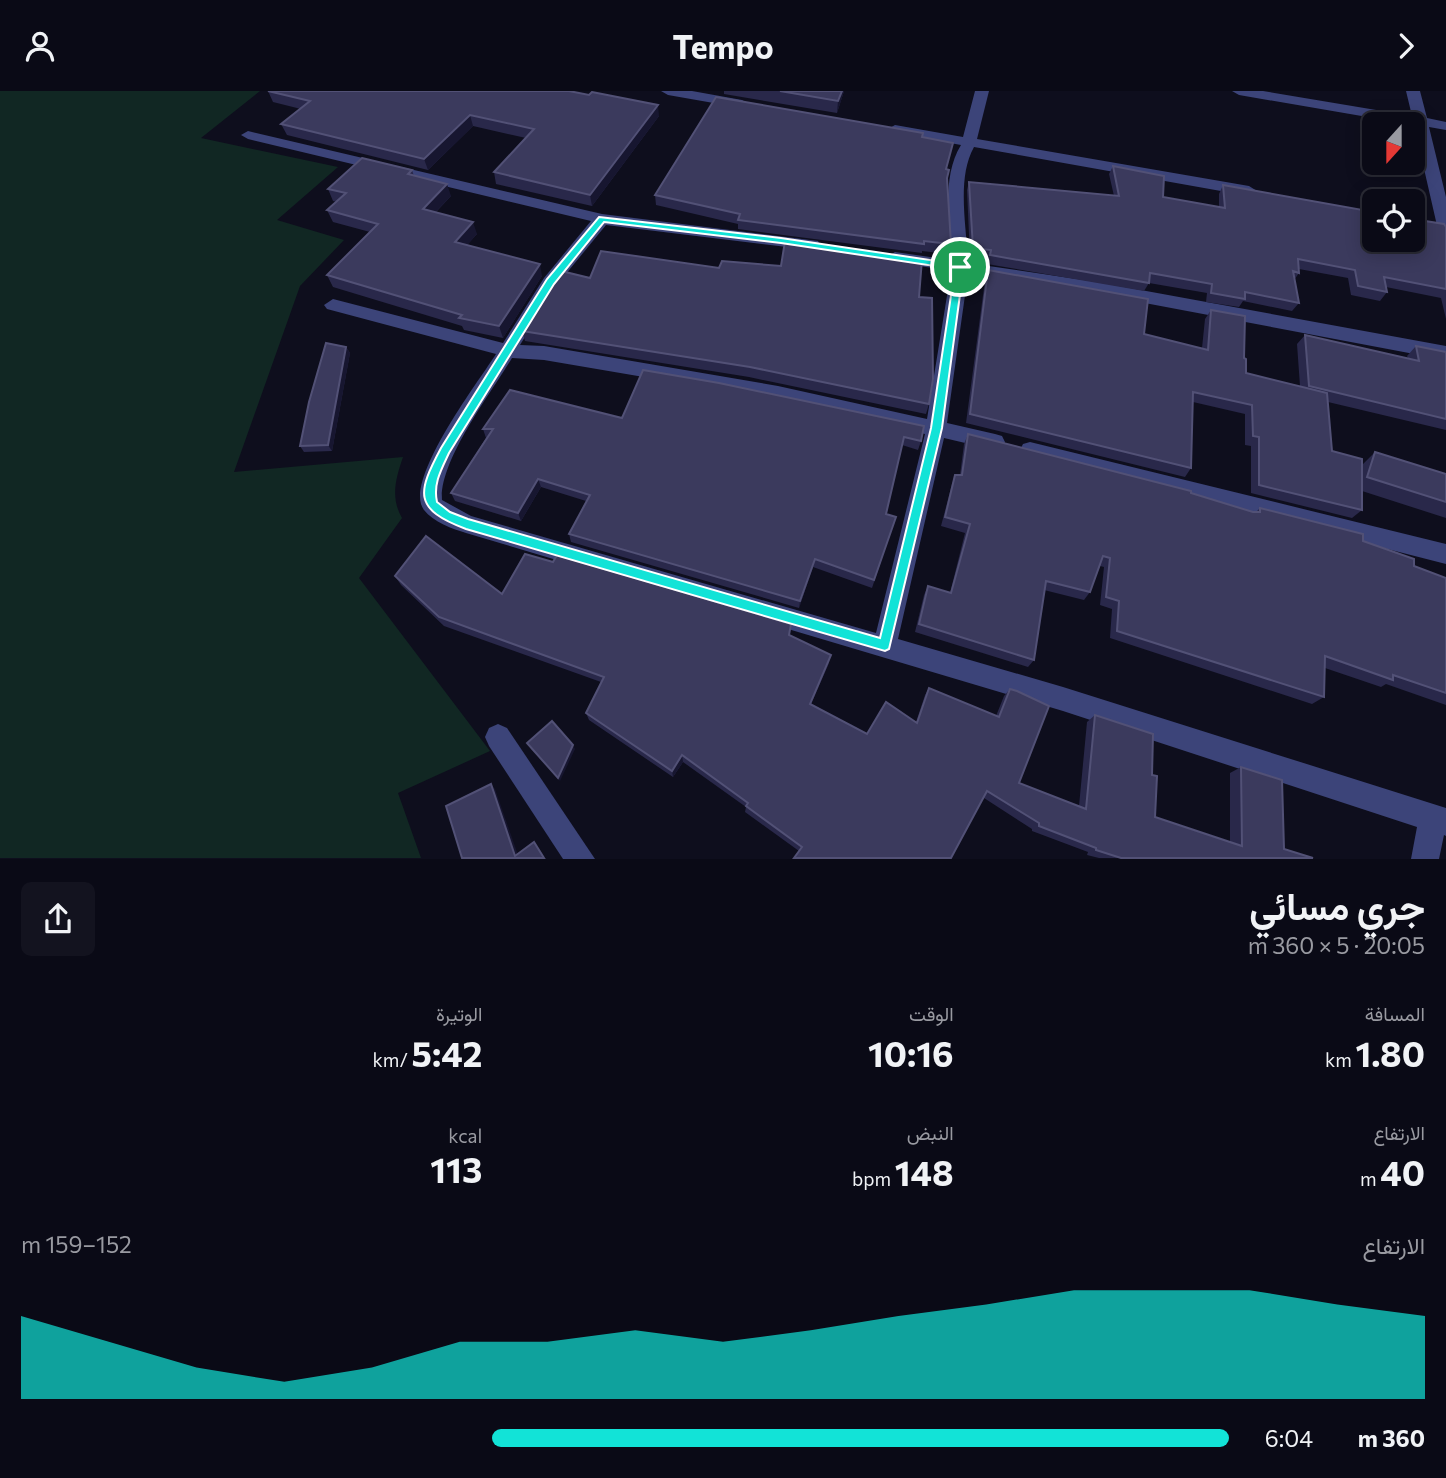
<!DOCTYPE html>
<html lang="ar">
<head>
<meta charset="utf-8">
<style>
	body { margin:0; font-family:Commissioner,Vazirmatn,sans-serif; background:#13131f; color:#f1f3f6; direction:rtl; height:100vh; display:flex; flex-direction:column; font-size:26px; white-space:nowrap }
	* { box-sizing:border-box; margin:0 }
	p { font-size:23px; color:#999aa1 }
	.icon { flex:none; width:38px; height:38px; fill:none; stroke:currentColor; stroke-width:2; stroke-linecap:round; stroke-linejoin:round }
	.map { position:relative; height:768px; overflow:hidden; direction:ltr }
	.side { display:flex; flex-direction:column; background:#0a0a16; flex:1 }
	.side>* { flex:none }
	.needle { width:46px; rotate:201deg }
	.buttons { position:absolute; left:1362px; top:21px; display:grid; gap:14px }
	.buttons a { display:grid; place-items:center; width:63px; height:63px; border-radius:10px; background:#0a0a16; box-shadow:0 4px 18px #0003,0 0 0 2px #2a2b35; font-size:35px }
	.pin { position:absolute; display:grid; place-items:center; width:60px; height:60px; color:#fff; margin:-30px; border:4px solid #fff; border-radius:50%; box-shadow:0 2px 7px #0007 }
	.round { display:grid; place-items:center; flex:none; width:74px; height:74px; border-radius:10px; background:#13131f }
	.overview { display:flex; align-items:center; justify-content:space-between; height:119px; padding:0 21px }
	h1 { font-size:38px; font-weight:700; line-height:52px }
	.figures { display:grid; grid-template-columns:repeat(3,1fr); gap:10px; height:119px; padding:7px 21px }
	.figures div { display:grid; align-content:center }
	.figures b { font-size:35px; font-weight:700 }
	.figures small { font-size:19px; font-weight:400 }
	.figures p { font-size:19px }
	.chart { height:196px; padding:14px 21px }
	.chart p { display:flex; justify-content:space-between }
	.chart svg { width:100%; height:126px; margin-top:7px; fill:#12e3d7; opacity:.7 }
	ul { padding:0 21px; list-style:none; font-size:23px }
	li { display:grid; grid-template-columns:112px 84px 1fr; align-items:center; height:52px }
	li i { height:18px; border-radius:9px; background:#12e3d7 }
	header { display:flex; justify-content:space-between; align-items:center; height:91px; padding:0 21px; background:#0a0a16; font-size:32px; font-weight:700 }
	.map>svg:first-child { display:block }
</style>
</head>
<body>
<header><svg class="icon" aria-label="forward" viewBox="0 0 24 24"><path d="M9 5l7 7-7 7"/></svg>Tempo<svg class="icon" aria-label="person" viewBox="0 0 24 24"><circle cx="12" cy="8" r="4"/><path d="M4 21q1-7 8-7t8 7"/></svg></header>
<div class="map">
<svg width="1446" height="768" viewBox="0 0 1446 768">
	<rect width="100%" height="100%" fill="#0e0e1d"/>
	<path fill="#112723" d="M0,0H260L201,47L338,76L277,129L344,149L300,195L234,381L403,366C396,387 390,406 402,427L359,487L490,660L398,702L421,767H0Z"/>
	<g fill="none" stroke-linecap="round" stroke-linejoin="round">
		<g fill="#3c4479" fill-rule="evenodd">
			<path d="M661,0H692L742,9L749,13L742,17L668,4Z"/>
			<path d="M975,0H989L977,48L1249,95L1257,100L1249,105L974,56C956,88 967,137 968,172L1097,191L1446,255V269L1097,203L968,183L947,332L995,343L1002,345L1005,351L1002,357L995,359L944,347L898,548L1063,596L1446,717V745L1444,744L1439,768H1411L1417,736L1063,620L466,442C453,438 433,431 424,419C402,391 479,290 496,263L327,218L324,214L333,208L503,252L544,187L591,130L248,48L241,44L248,40L602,123L818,150L820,154L812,159L606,134L556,195L520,254L544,255L778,295L927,328L951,180L895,171L887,166L895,161L951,169C950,133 941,86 961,54L895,42L888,38L895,34L963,46ZM512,267L544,269L778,309L925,343L876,542L471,425L442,409C439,370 491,302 512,267Z"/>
			<path d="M1232,0H1263L1412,25L1406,0H1420L1427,27L1446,31V39L1429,36L1446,106V144L1438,139L1414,34L1239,4Z"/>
			<path d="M1030,351L1446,453V473L1023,365L1020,359L1023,353Z"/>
			<path d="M498,633L507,637L595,768H563L489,655L485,646L489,637Z"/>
		</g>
	</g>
	<g fill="#29284a">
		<path d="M268,0L659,25L592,115L496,93L494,81L526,47L473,35L428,79L287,44L281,33L301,18L273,11Z"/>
		<path d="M724,0H844L837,22L724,3Z"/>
		<path d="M923,46L946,78L951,153L948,163L922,160V162L738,138V133L656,114L655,104Z"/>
		<path d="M1113,75L1163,106L1219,116V103L1223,94L1446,136V228L1441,207L1386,196L1387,201L1380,210L1351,204L1348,187L1299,178V182L1294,189L1299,212L1292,220L1243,210L1239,216L1206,211L1207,202L1149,192L1144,200L987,173L988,168L970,166L967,99L969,91L1114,105L1109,83Z"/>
		<path d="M412,79L414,85L451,105L436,121L477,143L467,154L542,185L503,247L464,239L462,235L333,196L327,184L370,141L333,131L327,119L337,111L333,110L328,98Z"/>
		<path d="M781,175L919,206L929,313L926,323L749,286L525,250L522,240L590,187L719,177Z"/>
		<path d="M988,179L1144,243L1202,257L1205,228L1211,219L1244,267L1246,282L1300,295L1297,253L1305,244L1408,267L1407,265L1416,255L1446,261V339L1328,311L1332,360L1362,374L1375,361L1446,383V427L1362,400V419L1352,427L1251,402V355L1245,354V323L1193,311L1191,377L1185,386L966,332L985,189Z"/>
		<path d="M346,256L350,262L332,360L304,361L300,355Z"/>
		<path d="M643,279L921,350L918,359L902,354L886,423L896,426L872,497L813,476L799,517L571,451L569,443L586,410L541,396L521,430L455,410L451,402L486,347L483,338L622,327Z"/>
		<path d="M968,343L1191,402L1253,421H1256L1260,417L1363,450L1414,475L1446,487V614L1386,593L1381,596L1325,577L1324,606L1312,613L1110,547L1112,518L1100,514L1104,476L1100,475L1090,501L1084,509L1044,499L1034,569L1028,576L915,541L924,504L928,495L950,502L965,442L941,435L952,393L955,384H960L964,353Z"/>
		<path d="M395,485L502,503L789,544L829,572L811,613L867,643L916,631L925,604L929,597L996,625L1004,605L1010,598L1019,692L1079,715L1087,631L1095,624L1152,684L1155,726L1230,751V682L1241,676L1284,758L1313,767H1099L1087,764L1088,761L1032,740V738L984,707L799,760L745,721L746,716L683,671L673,686L589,629L586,622L601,591L444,535L401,494Z"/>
	</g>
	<g fill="#171630">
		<path d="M842,0H844L837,22L838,10Z"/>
		<path d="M658,14L659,25L592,115L590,104Z"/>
		<path d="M470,24L473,35L428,79L424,68Z"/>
		<path d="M447,93L451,105L427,130L423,118Z"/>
		<path d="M473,131L477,143L459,163L455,151Z"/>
		<path d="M540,173L542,185L503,247L499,235Z"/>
		<path d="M346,256L350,262L332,360L328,354Z"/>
		<path d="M538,388L541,396L521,430L518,422Z"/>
		<path d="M815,468L813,476L799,517L800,510Z"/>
		<path d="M831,564L829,572L808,620L810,613Z"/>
		<path d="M573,654L575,658L560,690L558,687Z"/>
		<path d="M682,664L683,671L673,686L672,680Z"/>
		<path d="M491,693L495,698L519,767L515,765Z"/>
	</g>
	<g fill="#3b3a5d" stroke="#525176" stroke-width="2">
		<path d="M268,0H569L589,4L592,1L658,14L590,104L494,81L534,38L470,24L424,68L281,33L310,10Z"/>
		<path d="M780,0H842L838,10Z"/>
		<path d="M716,6L923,42L922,46L953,52L946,78L949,79L947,87L951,153L924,150V153L738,129L740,123L655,104Z"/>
		<path d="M362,67L412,79L408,83L447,93L423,118L473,131L455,151L540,173L499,235L459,227L462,224L327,184L378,133L327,119L346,102L328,98Z"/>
		<path d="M1113,75L1164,85L1163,106L1225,117L1223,94L1374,121V149H1412V128L1444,133L1446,136V198L1384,186L1387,201L1358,195L1355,179L1298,168L1299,182L1293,180L1299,212L1245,201V208L1211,202L1212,193L1150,182L1149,192L990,164L991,159L973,157L969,91L1119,105Z"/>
		<path d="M785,150L922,168L919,206L932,207L933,288L929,313L750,276L522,240L561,180L590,187L601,160L719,177L722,170L781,175Z"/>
		<path d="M988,179L1148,208L1144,243L1208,259L1211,219L1245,225L1244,267L1246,268V282L1327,302L1332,360L1362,368V419L1259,394V346L1253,345L1252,314L1193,301L1191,377L970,323Z"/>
		<path d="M1305,244L1419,270L1416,255L1446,261V328L1309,295Z"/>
		<path d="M326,252L346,256L328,354L300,355L309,311Z"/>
		<path d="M643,279L719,292L924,335L921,350L904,346L886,423L896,426L874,489L815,468L800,510L569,443L590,404L538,388L518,422L451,402L493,338H483L510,299L622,327Z"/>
		<path d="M968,343L1191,400V402L1253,421H1260V417L1363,443V450L1414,468V475L1446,487V602L1393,584V589L1325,565L1324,606L1117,540L1119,510L1106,506L1110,467L1103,465L1090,501L1046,490L1034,569L919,533L928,495L951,502L970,433L945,426L955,384H962Z"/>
		<path d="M1375,361L1446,383V411L1367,386Z"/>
		<path d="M426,445L502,503L525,463L553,471L557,464L791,533L789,544L831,564L810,613L867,643L886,611L917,632L929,597L999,626L1010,598L1017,600L1049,615L1019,692L1086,718L1095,624L1153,643L1152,684L1157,685L1155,726L1242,755L1241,676L1282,689L1284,758L1313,767H1121L1096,759V757L1039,735V732L987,700L951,767H794L802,756L746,715L748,712L682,664L672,680L586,622L604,586L439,526L395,485Z"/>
		<path d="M552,630L573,654L558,687L527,652Z"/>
		<path d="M491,693L515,765L534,751L544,767H462L446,715Z"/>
	</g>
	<path fill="#12e3d7" stroke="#fff" stroke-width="2" fill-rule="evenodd" d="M599,126L781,147L964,174L942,337L889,558L885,560L466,438C413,418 417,402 441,357L547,188ZM604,131L781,152L955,178L931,337L880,547L468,428L450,421L437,411C433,393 441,379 449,362L554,193Z"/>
</svg>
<div class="buttons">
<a><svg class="needle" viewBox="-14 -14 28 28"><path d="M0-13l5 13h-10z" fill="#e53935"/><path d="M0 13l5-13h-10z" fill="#999aa1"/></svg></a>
<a><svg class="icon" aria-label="locate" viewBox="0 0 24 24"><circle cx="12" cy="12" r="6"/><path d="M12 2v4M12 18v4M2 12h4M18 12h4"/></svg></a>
</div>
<div class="pin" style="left:960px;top:176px;background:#1e9e55"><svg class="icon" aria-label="arrive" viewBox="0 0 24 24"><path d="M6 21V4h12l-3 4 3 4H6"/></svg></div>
</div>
<section class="side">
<div class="overview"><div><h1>جري مسائي</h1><p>20:05 · 5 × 360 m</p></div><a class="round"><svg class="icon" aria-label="share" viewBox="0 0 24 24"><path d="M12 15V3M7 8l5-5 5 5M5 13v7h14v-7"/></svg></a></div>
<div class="figures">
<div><p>المسافة</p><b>1.80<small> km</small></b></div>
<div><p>الوقت</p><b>10:16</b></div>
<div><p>الوتيرة</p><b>5:42<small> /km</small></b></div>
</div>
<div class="figures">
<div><p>الارتفاع</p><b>40<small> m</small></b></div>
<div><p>النبض</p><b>148<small> bpm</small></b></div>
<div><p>kcal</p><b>113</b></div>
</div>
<div class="chart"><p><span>الارتفاع</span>152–159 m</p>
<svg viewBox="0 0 160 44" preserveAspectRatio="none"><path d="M0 44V15L10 24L20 33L30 38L40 33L50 24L60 24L70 20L80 24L90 20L100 15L110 11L120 6L130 6L140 6L150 11L160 15V44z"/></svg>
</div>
<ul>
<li><b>360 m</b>6:04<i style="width:61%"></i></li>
</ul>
</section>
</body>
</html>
